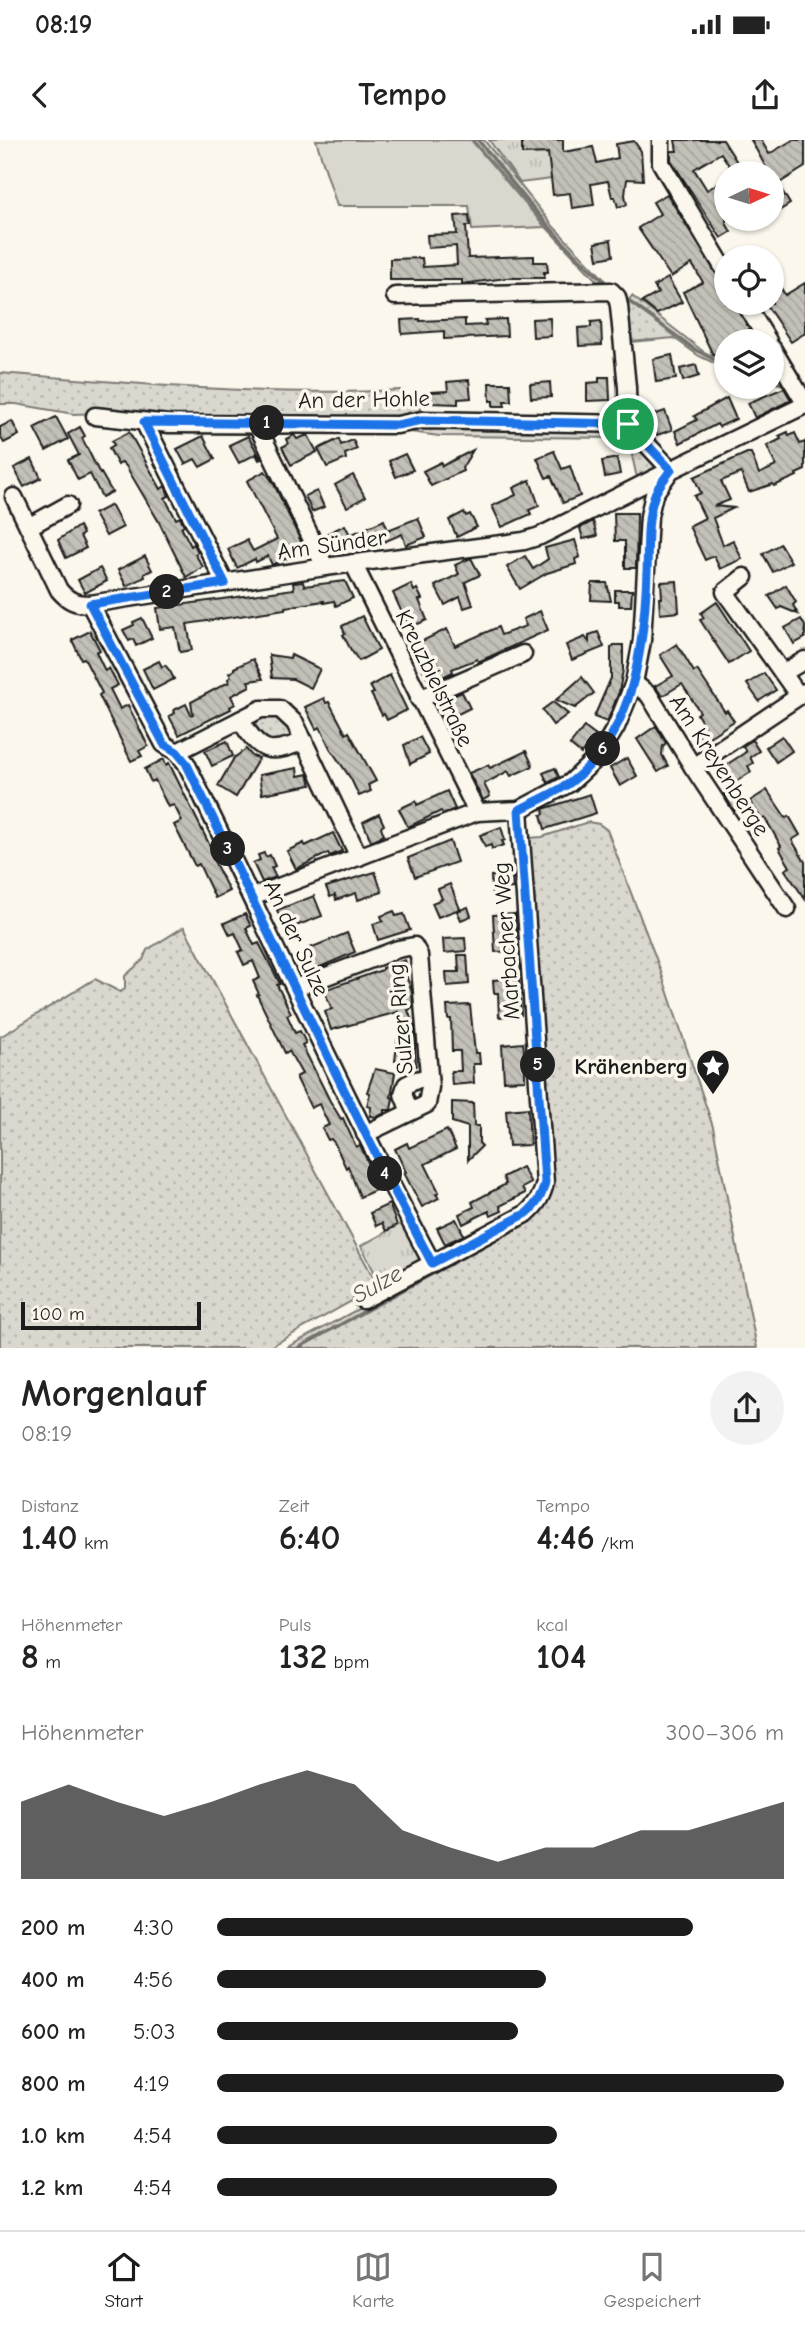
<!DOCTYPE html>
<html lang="de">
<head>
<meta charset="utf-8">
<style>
	body { margin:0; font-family:"Comic Neue",sans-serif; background:#f2f2f2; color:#222; height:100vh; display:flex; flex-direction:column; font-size:26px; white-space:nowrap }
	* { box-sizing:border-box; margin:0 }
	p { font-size:23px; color:#767676 }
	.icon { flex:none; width:38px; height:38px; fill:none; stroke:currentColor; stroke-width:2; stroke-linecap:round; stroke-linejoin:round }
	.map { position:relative; height:1208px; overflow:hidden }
	.details { display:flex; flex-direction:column; background:#fff; flex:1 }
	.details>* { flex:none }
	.needle { width:46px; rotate:86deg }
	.buttons { position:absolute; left:714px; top:21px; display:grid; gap:14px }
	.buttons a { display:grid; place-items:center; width:70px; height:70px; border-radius:50%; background:#fff; box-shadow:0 2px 5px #0004; font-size:35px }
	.scale { position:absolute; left:21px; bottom:18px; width:180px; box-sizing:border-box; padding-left:7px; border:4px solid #1c1c1c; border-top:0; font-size:19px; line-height:24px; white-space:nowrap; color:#1c1c1c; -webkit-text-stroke:5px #fbf7ec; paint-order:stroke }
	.pin { position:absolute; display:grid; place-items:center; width:60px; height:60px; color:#fff; margin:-30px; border:4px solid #fff; border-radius:50%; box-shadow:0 2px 7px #0007 }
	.km { position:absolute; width:35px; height:35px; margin:-18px; border-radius:50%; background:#222; color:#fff; font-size:19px; line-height:35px; text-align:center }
	.round { display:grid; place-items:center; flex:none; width:74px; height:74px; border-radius:37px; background:#f2f2f2 }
	.head { display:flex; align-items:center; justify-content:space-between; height:119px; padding:0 21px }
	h1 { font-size:38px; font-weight:600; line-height:52px }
	.stats { display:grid; grid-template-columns:repeat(3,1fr); gap:10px; height:119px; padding:7px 21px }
	.stats div { display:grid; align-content:center }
	.stats b { font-size:35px; font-weight:600 }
	.stats small { font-size:19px; font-weight:400 }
	.stats p { font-size:19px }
	.chart { height:196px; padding:14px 21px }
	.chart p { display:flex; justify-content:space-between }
	.chart svg { width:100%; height:126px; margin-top:7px; fill:#1c1c1c; opacity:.7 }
	ul { padding:0 21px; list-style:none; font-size:23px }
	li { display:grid; grid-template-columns:112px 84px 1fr; align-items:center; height:52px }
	li i { height:18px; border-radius:9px; background:#1c1c1c }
	.status { display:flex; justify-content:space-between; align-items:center; height:49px; padding:0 35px; background:#fff; direction:ltr }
	.status svg { height:19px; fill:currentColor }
	header { display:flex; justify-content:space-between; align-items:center; height:91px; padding:0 21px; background:#fff; font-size:32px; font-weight:600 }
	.tabs { display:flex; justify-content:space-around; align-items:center; height:98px; border-top:2px solid #e0e0e0; background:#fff; font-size:19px; color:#767676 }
	.tabs a { display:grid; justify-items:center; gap:4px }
	.tabs .selected { color:#1c1c1c }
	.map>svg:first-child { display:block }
</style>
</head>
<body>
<div class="status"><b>08:19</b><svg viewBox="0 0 49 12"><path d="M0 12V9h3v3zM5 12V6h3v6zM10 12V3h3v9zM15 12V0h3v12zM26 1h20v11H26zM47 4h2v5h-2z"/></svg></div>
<header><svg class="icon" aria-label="back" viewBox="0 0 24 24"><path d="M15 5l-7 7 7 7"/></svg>Tempo<svg class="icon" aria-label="share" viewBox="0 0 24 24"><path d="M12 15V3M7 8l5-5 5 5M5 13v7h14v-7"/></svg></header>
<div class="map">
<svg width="805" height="1208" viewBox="0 0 805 1208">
	<defs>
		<pattern id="grass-dots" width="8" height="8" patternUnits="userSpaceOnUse" patternTransform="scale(1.75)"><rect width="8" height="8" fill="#dad7ce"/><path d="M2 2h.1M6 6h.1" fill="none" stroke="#bab8b0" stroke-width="1.8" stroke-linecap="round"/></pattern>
		<pattern id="park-tufts" width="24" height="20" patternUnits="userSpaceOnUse" patternTransform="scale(1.75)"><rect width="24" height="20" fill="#dad7ce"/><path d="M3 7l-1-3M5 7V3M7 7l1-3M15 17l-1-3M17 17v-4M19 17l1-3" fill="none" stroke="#bab8b0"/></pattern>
		<pattern id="building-back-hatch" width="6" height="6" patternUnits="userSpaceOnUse" patternTransform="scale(1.75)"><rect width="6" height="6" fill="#c3c0b8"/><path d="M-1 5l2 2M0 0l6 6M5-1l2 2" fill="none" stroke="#a7a49e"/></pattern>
	</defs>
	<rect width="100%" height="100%" fill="#fbf7ec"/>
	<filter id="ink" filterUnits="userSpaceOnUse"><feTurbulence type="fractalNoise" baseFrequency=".0143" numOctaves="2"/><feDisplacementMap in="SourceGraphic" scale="14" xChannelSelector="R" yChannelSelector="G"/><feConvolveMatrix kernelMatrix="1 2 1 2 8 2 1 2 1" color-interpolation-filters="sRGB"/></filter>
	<g filter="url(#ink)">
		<g fill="url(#grass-dots)" stroke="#7b7a75" stroke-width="2">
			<path d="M473,0H484L553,86L604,139L598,142L546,87Z"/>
			<path d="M632,156L704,212L726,222V229L699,216L674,198L631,202L635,243H629L622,169Z"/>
			<path d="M0,233C133,243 267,257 400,250L422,270L396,277L194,278L126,272L74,274L16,264H0Z"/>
			<path d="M415,285L627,287L656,324L652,336L639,339L636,334L629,301L621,298L439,296L410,292Z"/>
			<path d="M269,573L281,575L296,598L268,605L248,581Z"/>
			<path d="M588,682L599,684L607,690L660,829L713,987L757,1208H286L510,1087L543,1061L529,698L542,697Z"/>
			<path d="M184,787L378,1146L268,1208H0V897L95,839L120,852L125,849V836L143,820L147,810Z"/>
		</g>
		<g fill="url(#park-tufts)" stroke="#7b7a75" stroke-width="2">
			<path d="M489,0H522V14L551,13V39L520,43Z"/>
			<path d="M406,1081L425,1117L379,1141L361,1106Z"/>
		</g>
		<path fill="#dad7ce" stroke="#7b7a75" stroke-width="2" d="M316,0H471L545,87L472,90L469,66H337Z"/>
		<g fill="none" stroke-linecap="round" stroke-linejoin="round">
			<g stroke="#74726e" stroke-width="3.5">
				<path d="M478,0C519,50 559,105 610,146"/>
				<path d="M623,157L694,209L726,226"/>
				<path d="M772,241L782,244"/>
				<path d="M298,1208L510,1091"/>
			</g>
		</g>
		<g fill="url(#building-back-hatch)" stroke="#1c1c1c" stroke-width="2">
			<path d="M522,0H563V12L593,7L597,23L618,18L616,4L634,1L641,11L643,40L627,39L625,55L627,65L618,67L615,57H612L608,41L591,44L594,65L572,68L570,53L553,55L548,13L522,14Z"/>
			<path d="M675,0H723L744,33H734L721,13L694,29L707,50L726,39V83L731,92L721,98L671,20V11H677Z"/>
			<path d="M751,0H761L769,14L793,0H805V27L778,44L790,64L772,75V33H769Z"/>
			<path d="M667,54L726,149V163H735L756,201H726V221L712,213L683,152L703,142L692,124L671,137L638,88L660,74L653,62Z"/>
			<path d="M469,75L470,86H466L468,118L534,116V122H547L548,132H544V138H506L462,144V140H390V119L422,118L423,127L457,125L456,106L428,108L427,95L457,94L455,76Z"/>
			<path d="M611,100L613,116L598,119L595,103Z"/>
			<path d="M772,132L785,155L805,143V193L791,202L765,163H772Z"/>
			<path d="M668,138L682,162L657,174L642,162L658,153L654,146Z"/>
			<path d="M550,178L551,196L533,197L532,179Z"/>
			<path d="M420,179V181L465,179V186L486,185L485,180L506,179L507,196L444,199V191L402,194L401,180Z"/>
			<path d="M601,181L602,205L579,206L578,188L591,187V182Z"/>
			<path d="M672,215L676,239L656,242L653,219Z"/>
			<path d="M696,225L699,236L683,241L680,229Z"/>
			<path d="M599,237H609L610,260L587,261V243L599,242Z"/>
			<path d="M469,240L471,258L458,259V264L431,263V252L448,251L447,242Z"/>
			<path d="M550,242L551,257L531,258L530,244Z"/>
			<path d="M489,243H510L511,261H504L505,266H493V261H490Z"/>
			<path d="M784,248L791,260L755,278L748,263Z"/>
			<path d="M727,258L736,279L719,287L717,284L680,303L675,291L697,280L694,276Z"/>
			<path d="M665,271L672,290L657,295L650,276Z"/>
			<path d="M56,277L68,299L46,311L34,288Z"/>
			<path d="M12,281L19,295L4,303L0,296V287Z"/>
			<path d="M80,287L85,296L82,298L100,334L101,333L112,352L102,357L90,334L78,340L68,320L79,315L68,294Z"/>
			<path d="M129,292L161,349L165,346L169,356L165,358L176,379L180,377L184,385L181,387L191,406L194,404L198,412L195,414L203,427L186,437L159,382L126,326L122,322L118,325L109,308L114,305L112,301Z"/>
			<path d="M788,292L789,296L795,293L800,304L805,302V330L796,334L797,336L774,346L773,344L749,352L741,333L721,341L730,360L714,366L734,368L713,378L723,405L733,400L742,419L720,429L714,416L705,420L689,386L705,378L694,356L701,353L694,337L747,313H751L759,334L776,326L767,306L781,299L779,296Z"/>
			<path d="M294,295L297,299L308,295L317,312L291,325L282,307L288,304L286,299Z"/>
			<path d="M203,296L215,319L200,327L195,319L185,324L177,309Z"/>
			<path d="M248,296L261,319L259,320L256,314L239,323L229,305Z"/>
			<path d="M339,299L341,305L353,300L357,309L345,314L346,319L327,327L318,309Z"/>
			<path d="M473,310L462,328L463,331L431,346L423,331L441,322L442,326Z"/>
			<path d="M554,311L562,329L570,326L580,356L563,363L551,336L546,338L537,318Z"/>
			<path d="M405,314L413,330L396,337L389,321Z"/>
			<path d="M617,318L620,334L605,337L602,321Z"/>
			<path d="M32,319L41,338L24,347L14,328Z"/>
			<path d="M265,331L274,344L305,410L274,424L272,425L268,416L256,422L255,419L237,428L228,409L247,400L253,411L277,399L247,341Z"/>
			<path d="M353,335L365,357L347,367L335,345Z"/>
			<path d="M530,340L539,366L529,370L531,374L502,387L492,366L516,355L513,348Z"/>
			<path d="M317,351L324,367L312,372L305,356Z"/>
			<path d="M111,365L123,387L106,396L94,374Z"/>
			<path d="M464,372L466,376L470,374L477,387L457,397L449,380Z"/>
			<path d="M614,373H637L636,428H625V401H615Z"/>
			<path d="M418,378L426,397L406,405L402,394L370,408L368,404L357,408L354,403L334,412L326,394L345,385L350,395L384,380L388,390Z"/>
			<path d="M593,381L597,396L583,399L580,388Z"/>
			<path d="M79,386L83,394L80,396L86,408L66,418L58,400Z"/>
			<path d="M575,400L580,417L575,419L576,424L547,433L520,449L507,427L525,416L533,429L548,419L545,408Z"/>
			<path d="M780,404L791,422L773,432L763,414Z"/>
			<path d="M145,416L152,430L144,434L145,437L126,446L118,430Z"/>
			<path d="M471,418L480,435L465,442L473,465L464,468L460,457L445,465L435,446L459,434L455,425Z"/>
			<path d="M100,428L107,441L85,453L78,440Z"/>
			<path d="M345,441L353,458L336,466L334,461L324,463V461L285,467V469L187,484L192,510L180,512L175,487L160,489L157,468L294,449L293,443L303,442L304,446Z"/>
			<path d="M677,441L679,472L660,474L659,458H662L661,442Z"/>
			<path d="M592,443H607L611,461L591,460Z"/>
			<path d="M411,444L414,451L417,449L422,459L419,460L427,480L409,488L393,453Z"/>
			<path d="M786,445L796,462L793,465L798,474L781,467L778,469L769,456Z"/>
			<path d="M615,450H632L631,466H619V461H615Z"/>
			<path d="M717,462L749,511L729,524L700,480L704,478L701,473Z"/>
			<path d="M540,471L548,490L478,522L477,519L452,529L453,532L430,543L419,522L424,520L416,504L447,489L455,506L498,487L501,495L526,486L523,479Z"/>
			<path d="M362,476L379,510L359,521L351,510L343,495L345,494L342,486Z"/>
			<path d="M142,478L152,498L136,506L133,499L129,501L123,490L134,485L133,482Z"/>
			<path d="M801,479L805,486V498L794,504L785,488Z"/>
			<path d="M90,491L100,510L96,512L105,531L109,528L118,545L110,549L120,569L128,565L148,606L139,611L142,616L131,621L99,555L102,553L84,518L81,519L72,500Z"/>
			<path d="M598,492L604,507L572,520L566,505L585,497L589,502V495Z"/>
			<path d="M677,504L694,532L697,530L725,572L727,570L734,581L703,601L696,591L704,586L697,574L700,572L682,544L662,556L655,546L673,536L660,515Z"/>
			<path d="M614,505H623V530L619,552L607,582L594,577L611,538V508Z"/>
			<path d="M269,515L290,518L291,515L320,529L311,548L293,539L272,538Z"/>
			<path d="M253,519L263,539L248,541L250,546L231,556L235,564L230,567L231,569L179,595L169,576L175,573L174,570L186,564L191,575L193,574L191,562L229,542L228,539L231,537L229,533L234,530V528Z"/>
			<path d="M159,521L162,527L165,525L170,531L174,539L153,550L143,529Z"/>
			<path d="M764,533L776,550L759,561L747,544Z"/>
			<path d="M390,535L407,570L387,580L384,574L382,575L371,554L374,553L370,546Z"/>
			<path d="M582,537L594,553L575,568L556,560Z"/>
			<path d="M462,552L470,568L444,581L435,564Z"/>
			<path d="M324,558L326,563L329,562L346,594L349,592L376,641L368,645L371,651L359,656L351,639L330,608L320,587L316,589L305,567Z"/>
			<path d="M553,562L568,574L553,585L542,570Z"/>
			<path d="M656,586L666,603L663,606L662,615L668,626L658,632L637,599Z"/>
			<path d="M584,587L596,596L581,614L570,605Z"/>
			<path d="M782,596L792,611L776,622L766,607Z"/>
			<path d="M420,597L429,614L410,624L404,605Z"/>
			<path d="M752,600L759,611L750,617L753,623L748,626L751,632L731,645L720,629L746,612L743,606Z"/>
			<path d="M227,601L233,616L212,626L205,611Z"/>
			<path d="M246,609L252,616L259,618L236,657L218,646L234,618Z"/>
			<path d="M526,611L533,626L511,636L508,631L484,644L490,656L483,660L469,633L488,625L490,628Z"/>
			<path d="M627,618L637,636L620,646L610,628Z"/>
			<path d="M164,619L166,625L169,623L215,716L212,717L229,751L215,758L199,724L195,726L174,685L182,681L174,665L168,667L155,640L151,642L145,629Z"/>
			<path d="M297,628L298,636L308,634L311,645L262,654L259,635Z"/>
			<path d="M555,628L559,637L548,643L543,633Z"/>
			<path d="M732,649L742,665L734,671L724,654Z"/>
			<path d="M767,650L786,678L789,676L800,695L792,700L805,722V759L785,730L790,727L779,708L781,706L765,678L762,680L750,661Z"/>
			<path d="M447,651L455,669L443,674L441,671L408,687L399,669L416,661L417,665Z"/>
			<path d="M590,654L596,673L545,689L541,675L544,674L543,669Z"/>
			<path d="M379,674L384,685L381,687L384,695L371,701L363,682Z"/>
			<path d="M501,687L505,700L502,701L504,705L492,709L491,705L485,707L480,695Z"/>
			<path d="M333,693L342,711L330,716L328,713L296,729L287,711L304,703L305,706Z"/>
			<path d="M450,701L457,722L415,737L408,718Z"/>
			<path d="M264,713L266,717L270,715L275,726L271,728L276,737L262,742L253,723L260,720L258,715Z"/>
			<path d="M375,732L382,752L358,760L356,753L336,760L335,755L330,757L326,747Z"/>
			<path d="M512,735L513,748L503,749V754L492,755L491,736Z"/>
			<path d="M450,744L460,769L438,777L432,763L442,759L438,749Z"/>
			<path d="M314,756L322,776L296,786L294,779L282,784L277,770Z"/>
			<path d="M468,767L471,776L461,780L457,771Z"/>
			<path d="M394,771L396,776L404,774L410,790L378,800L373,784L383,781L381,776Z"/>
			<path d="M245,774L251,786L246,788L254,805L259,803L274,832L280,844L277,845L291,873L287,875L295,893L300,891L306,903L302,905L330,961L341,979L343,978L356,1007L360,1005L380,1048L360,1057L348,1026L346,1028L335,1004L331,999L328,1000L322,988L329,985L319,964L311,968L296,937L302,934L289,911L285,913L257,855L259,854L253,841L260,838L253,821L244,825L238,812L243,810L235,793L230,795L224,783Z"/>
			<path d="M515,774L517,811L495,812L493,775Z"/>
			<path d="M347,793L355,812L313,830L305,810Z"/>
			<path d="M465,798L466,811L444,813L443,799Z"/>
			<path d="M458,815H467L469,844L447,846L446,832H459Z"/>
			<path d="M405,820L409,831L405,832L412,852L413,868L408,870L414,887L416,926L395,921L398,896L408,898L398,872L331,890L325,871L332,869L324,850L382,830V828Z"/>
			<path d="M519,838L521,875L499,877L498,853H494L493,840Z"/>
			<path d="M470,865L475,913H479L480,924H473L474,943L452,945L451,931H461L460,911H452L451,879H448L447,866Z"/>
			<path d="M523,903L526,927H525V940L504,941L502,905Z"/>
			<path d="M375,929L395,933L391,957L393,958L391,970H385V973L377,977L370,976L371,967L367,966L370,953L367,952Z"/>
			<path d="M452,962L473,963L474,986H479V1003L482,1006L468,1020V987L452,982Z"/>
			<path d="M528,968L530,1005L509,1006L506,970Z"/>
			<path d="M447,990L456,1009L425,1024L439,1052L436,1054L439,1058L422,1067L404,1033L406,1032L395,1009L407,1003L409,1008Z"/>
			<path d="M522,1027L531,1043L522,1048L525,1053L500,1066L502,1071L491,1076L489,1071L463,1084L459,1074L474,1067L472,1062L506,1044L503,1037Z"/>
			<path d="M389,1064L397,1085L386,1091L382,1083L376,1086L370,1073Z"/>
			<path d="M456,1079L464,1095L445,1104L437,1088Z"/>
		</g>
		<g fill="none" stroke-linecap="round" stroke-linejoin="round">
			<g stroke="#1c1c1c" stroke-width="21">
				<g id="minor">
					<path d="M661,0V23L726,132"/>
					<path d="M745,163L768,201"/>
					<path d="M772,208L805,263"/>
					<path d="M95,276L169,284L397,285L422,280L628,284"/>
					<path d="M144,282L225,443"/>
					<path d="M256,283L325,427"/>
					<path d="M14,357L59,450C68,461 76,464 90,464L325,427L524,401L540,396L671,330L628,284L627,247L619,166L617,157L611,151L395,156"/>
					<path d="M30,386L68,365"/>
					<path d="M353,423L477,672"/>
					<path d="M744,437L725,452L799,556"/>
					<path d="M90,464L164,604L177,612L186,623C268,790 345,959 432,1123"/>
					<path d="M783,533L805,520"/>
					<path d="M634,543L649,555L693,627L787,769"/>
					<path d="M419,559L523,514"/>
					<path d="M240,580C261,612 267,616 304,601"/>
					<path d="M177,612L261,569H280L295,583L359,717"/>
					<path d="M693,627L805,552"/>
					<path d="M252,757L477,672L519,670L570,643L598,617L616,587L634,543L642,501L649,376L654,354L671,330L805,265"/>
					<path d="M295,848L398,809L414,806L419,815L430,947L427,964L365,994"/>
					<path d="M410,972L403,954L406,945L416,940L429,937"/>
					<path d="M363,1160L527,1073C537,1064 542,1056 545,1043L519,670"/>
				</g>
			</g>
			<use href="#minor" stroke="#fbf7ec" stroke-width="16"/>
		</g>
	</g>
	<g fill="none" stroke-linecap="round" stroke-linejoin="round" filter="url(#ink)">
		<g stroke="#fff" stroke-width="14">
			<path id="route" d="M422,280L628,284L671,330C665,338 657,347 654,357C646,380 648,407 647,432C644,506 635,593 571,642C556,653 536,661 519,670L545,1042C542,1056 537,1064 527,1073L432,1123C345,959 268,790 186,623L177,612L164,604L90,464L225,443L144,282L397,285Z"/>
		</g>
		<use href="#route" stroke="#1a73e8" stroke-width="9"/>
	</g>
	<defs>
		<g id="sight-pin" transform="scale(1.75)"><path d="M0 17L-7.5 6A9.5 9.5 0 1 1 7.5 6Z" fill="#1c1c1c" stroke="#fbf7ec"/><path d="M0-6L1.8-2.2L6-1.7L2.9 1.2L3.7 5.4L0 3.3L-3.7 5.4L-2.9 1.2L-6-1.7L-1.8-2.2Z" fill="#fff"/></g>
	</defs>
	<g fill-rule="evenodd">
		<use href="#sight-pin" x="713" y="926"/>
	</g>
	<g text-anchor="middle" stroke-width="7" stroke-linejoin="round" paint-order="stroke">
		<g font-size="23" fill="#1c1c1c" stroke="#fbf7ec">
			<text transform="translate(364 259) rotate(-1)" y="8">An der Hohle</text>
			<text transform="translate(332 404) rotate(-8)" y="8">Am Sünder</text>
			<text transform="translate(435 538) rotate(64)" y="8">Kreuzbielstraße</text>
			<text transform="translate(720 625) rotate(57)" y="8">Am Kreyenberge</text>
			<text transform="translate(297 798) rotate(65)" y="8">An der Sulze</text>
			<text transform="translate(506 801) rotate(-94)" y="8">Marbacher Weg</text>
			<text transform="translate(400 879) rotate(-95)" y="8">Sulzer Ring</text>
		</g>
		<g font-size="23" font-weight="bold" fill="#1c1c1c" stroke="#fbf7ec" text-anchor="end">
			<text x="688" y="934">Krähenberg</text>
		</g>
		<g font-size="24" font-style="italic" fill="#575653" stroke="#fbf7ec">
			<text transform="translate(377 1144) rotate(-29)" y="8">Sulze</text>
		</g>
	</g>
</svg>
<div class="buttons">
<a><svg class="needle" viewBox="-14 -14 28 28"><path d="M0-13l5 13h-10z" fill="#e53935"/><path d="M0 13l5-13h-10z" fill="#767676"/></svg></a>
<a><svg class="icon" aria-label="locate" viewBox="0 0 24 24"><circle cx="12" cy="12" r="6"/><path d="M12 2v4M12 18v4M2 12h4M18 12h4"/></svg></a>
<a><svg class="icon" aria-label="layers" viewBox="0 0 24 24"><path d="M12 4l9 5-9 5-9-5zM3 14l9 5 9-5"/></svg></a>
</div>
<div class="scale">100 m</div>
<div class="pin" style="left:628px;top:284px;background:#1e9e55"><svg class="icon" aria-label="arrive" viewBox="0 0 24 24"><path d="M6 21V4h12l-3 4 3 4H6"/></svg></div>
<b class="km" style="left:267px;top:283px">1</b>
<b class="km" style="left:167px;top:452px">2</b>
<b class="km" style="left:228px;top:709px">3</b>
<b class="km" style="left:385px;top:1034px">4</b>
<b class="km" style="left:538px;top:925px">5</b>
<b class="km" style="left:603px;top:609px">6</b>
</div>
<section class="details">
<div class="head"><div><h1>Morgenlauf</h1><p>08:19</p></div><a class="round"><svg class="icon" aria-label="share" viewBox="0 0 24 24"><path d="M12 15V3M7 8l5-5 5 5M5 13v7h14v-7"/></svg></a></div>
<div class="stats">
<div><p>Distanz</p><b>1.40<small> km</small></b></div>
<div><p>Zeit</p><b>6:40</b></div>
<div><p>Tempo</p><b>4:46<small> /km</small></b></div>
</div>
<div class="stats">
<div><p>Höhenmeter</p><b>8<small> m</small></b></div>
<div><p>Puls</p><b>132<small> bpm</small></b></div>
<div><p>kcal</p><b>104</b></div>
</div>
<div class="chart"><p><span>Höhenmeter</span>300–306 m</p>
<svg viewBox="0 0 160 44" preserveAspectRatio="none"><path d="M0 44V17L10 11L20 17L30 22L40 17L50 11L60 6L70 11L80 27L90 33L100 38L110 33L120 33L130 27L140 27L150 22L160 17V44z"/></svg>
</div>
<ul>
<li><b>200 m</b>4:30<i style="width:84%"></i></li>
<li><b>400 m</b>4:56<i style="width:58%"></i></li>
<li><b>600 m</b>5:03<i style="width:53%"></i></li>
<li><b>800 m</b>4:19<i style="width:100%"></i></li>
<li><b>1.0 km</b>4:54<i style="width:60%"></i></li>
<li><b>1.2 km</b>4:54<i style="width:60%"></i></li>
</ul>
</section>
<nav class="tabs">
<a class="selected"><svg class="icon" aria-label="home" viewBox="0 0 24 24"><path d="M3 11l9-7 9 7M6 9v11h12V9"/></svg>Start</a>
<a><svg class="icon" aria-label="map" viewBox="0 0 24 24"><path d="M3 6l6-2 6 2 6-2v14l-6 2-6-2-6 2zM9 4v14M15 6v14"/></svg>Karte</a>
<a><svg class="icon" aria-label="saved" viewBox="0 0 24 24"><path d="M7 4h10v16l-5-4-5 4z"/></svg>Gespeichert</a>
</nav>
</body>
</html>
